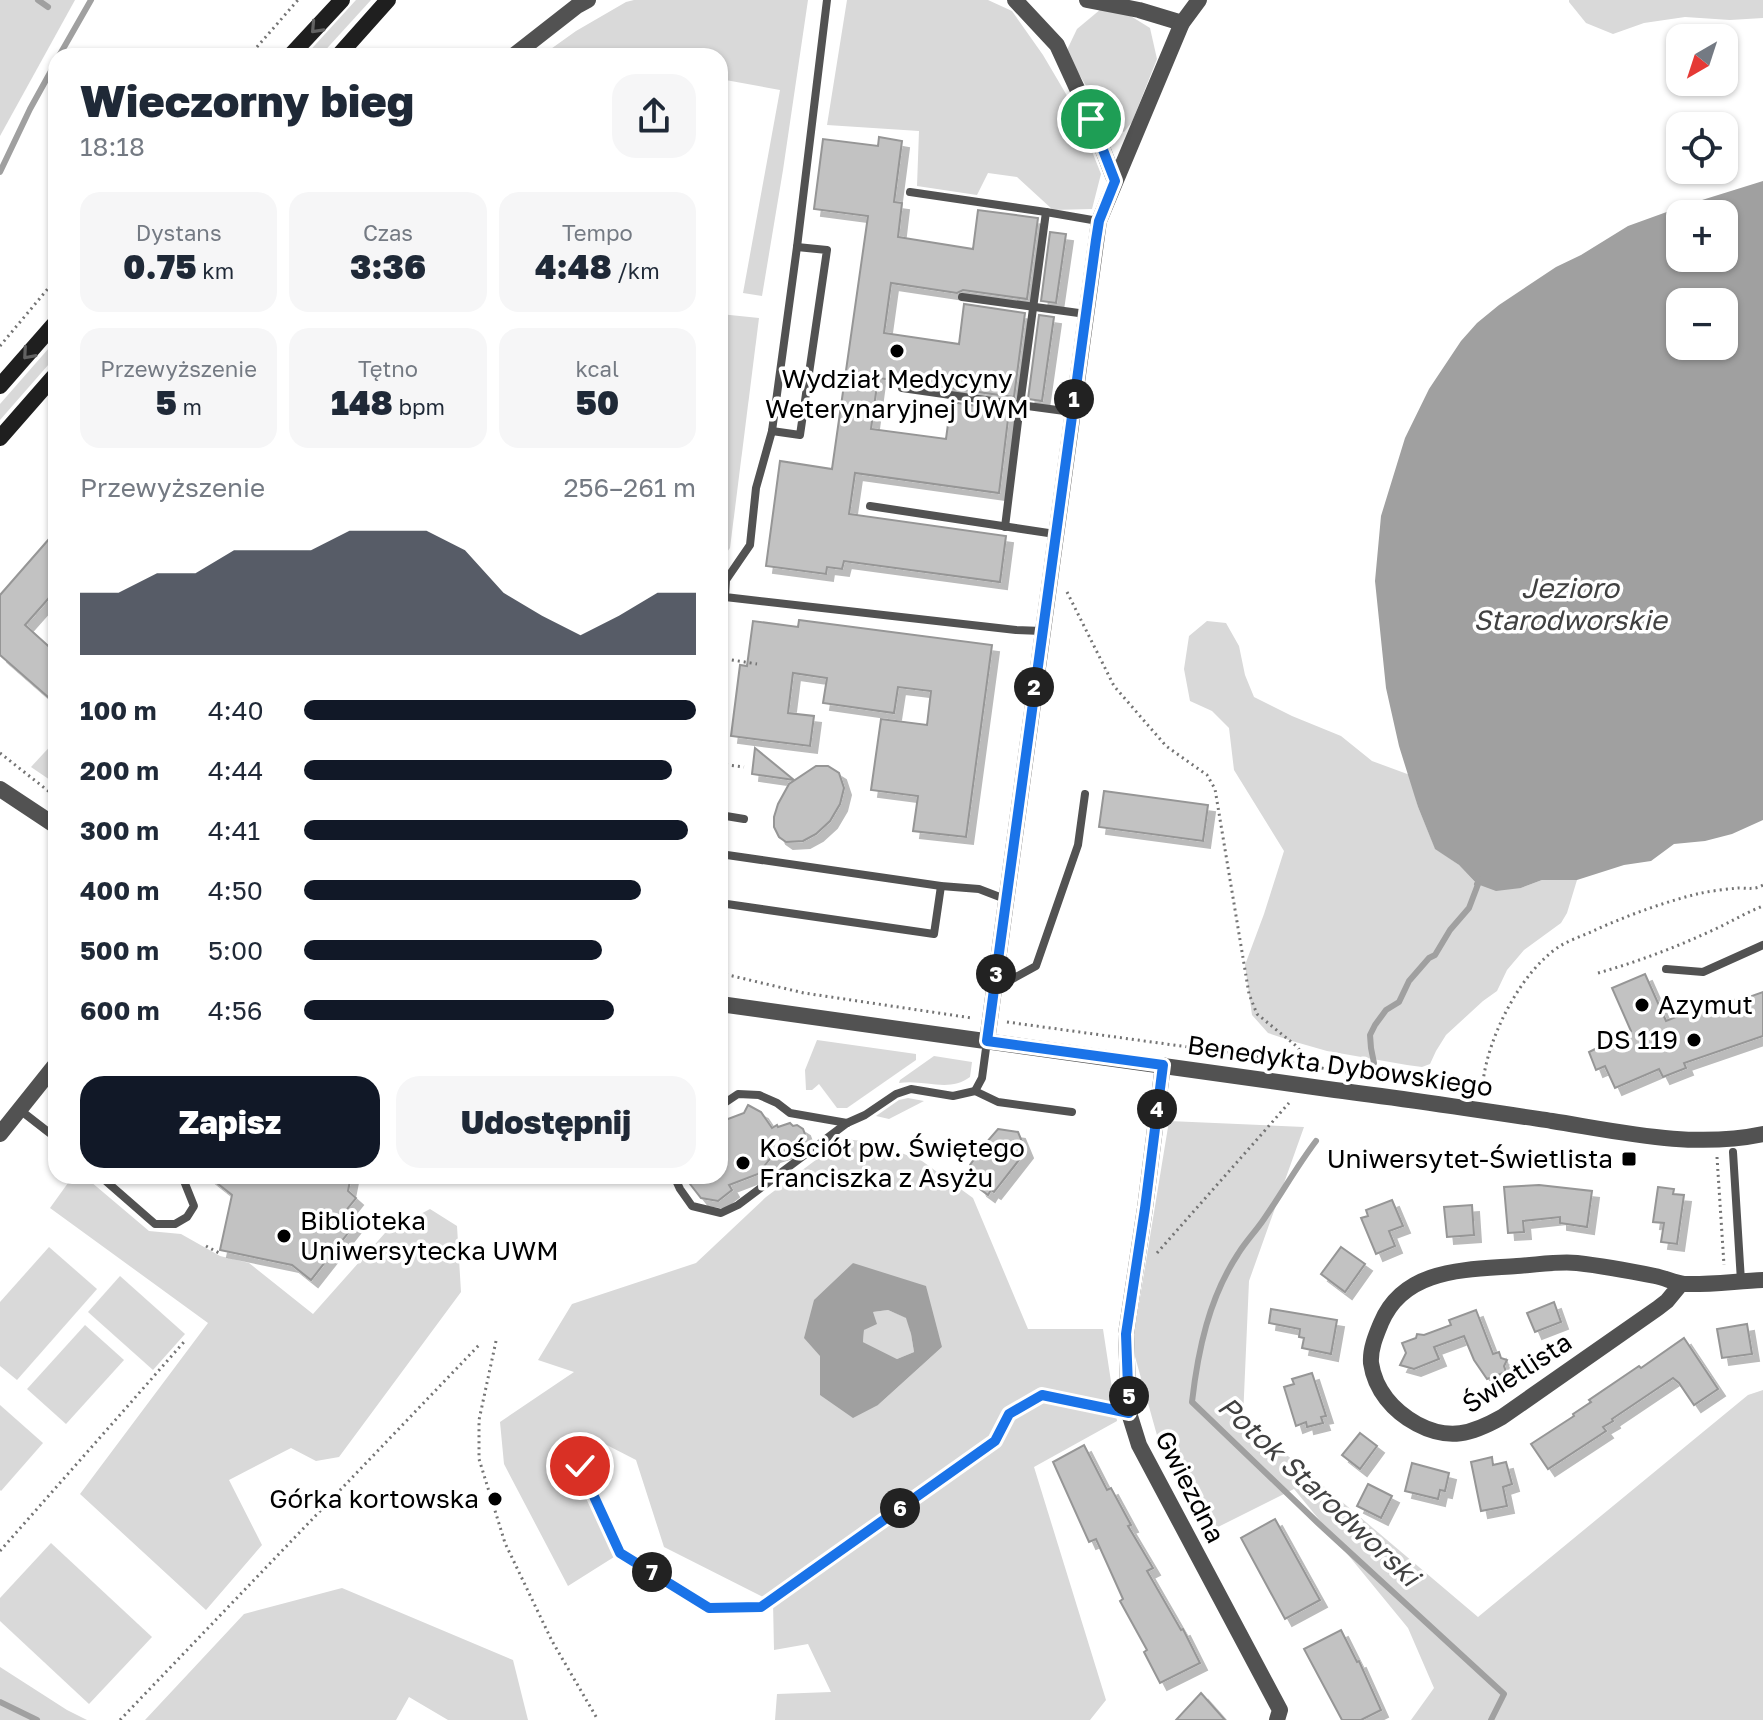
<!DOCTYPE html>
<html lang="pl">
<head>
<meta charset="utf-8">
<style>
	body { margin:0; font-family:"Golos Text",sans-serif; background:#f6f6f7; color:#1f2937; height:100vh; display:flex; flex-direction:column; font-size:30px; white-space:nowrap }
	* { box-sizing:border-box; margin:0 }
	p { font-size:26px; color:#747a83 }
	.icon { flex:none; width:44px; height:44px; fill:none; stroke:currentColor; stroke-width:2; stroke-linecap:round; stroke-linejoin:round }
	.map { position:relative; flex:1; overflow:hidden }
	.details { position:absolute; left:48px; top:48px; width:680px; height:1136px; display:flex; flex-direction:column; background:#fff; border-radius:24px; box-shadow:0 2px 6px #0004 }
	.details>* { flex:none }
	.needle { width:52px; rotate:219deg }
	.buttons { position:absolute; left:1666px; top:24px; display:grid; gap:16px }
	.buttons a { display:grid; place-items:center; width:72px; height:72px; border-radius:16px; background:#fff; box-shadow:0 2px 6px #0004; font-size:40px }
	.pin { position:absolute; display:grid; place-items:center; width:68px; height:68px; color:#fff; margin:-34px; border:4px solid #fff; border-radius:50%; box-shadow:0 2px 8px #0007 }
	.km { position:absolute; width:40px; height:40px; margin:-20px; border-radius:50%; background:#222; color:#fff; font-size:22px; line-height:40px; text-align:center }
	.round { display:grid; place-items:center; flex:none; width:84px; height:84px; border-radius:24px; background:#f6f6f7 }
	.headline { display:flex; align-items:center; justify-content:space-between; height:136px; padding:0 32px }
	h1 { font-size:44px; font-weight:800; line-height:60px }
	.stats { display:grid; grid-template-columns:repeat(3,1fr); gap:12px; height:136px; padding:8px 32px }
	.stats div { display:grid; align-content:center; border-radius:20px; background:#f6f6f7; text-align:center }
	.stats b { font-size:34px; font-weight:800 }
	.stats small { font-size:22px; font-weight:400 }
	.stats p { font-size:22px }
	.chart { height:224px; padding:16px 32px }
	.chart p { display:flex; justify-content:space-between }
	.chart svg { width:100%; height:144px; margin-top:8px; fill:#111827; opacity:.7 }
	.primary-button { display:flex; gap:16px; margin-top:auto; padding:16px 32px }
	.primary-button a { flex:1; height:92px; border-radius:24px; background:#111827; color:#fff; font-size:32px; font-weight:800; line-height:92px; text-align:center }
	.primary-button a+a { background:#f6f6f7; color:#1f2937 }
	ul { padding:0 32px; list-style:none; font-size:26px }
	li { display:grid; grid-template-columns:128px 96px 1fr; align-items:center; height:60px }
	li i { height:20px; border-radius:10px; background:#111827 }
	.map>svg:first-child { display:block }
</style>
</head>
<body>
<div class="map">
<svg width="1763" height="1720" viewBox="0 0 1763 1720">
	<defs>
		<filter id="shadow"><feDropShadow dx="7" dy="7" stdDeviation="0" flood-color="#0004"/></filter>
	</defs>
	<rect width="100%" height="100%" fill="#fff"/>
	<g fill="#d9d9d9" fill-rule="evenodd">
		<path d="M0,0H75L0,136Z"/>
		<path d="M356,0H371L320,56H305Z"/>
		<path d="M634,0H808L783,170L762,296L743,293L780,90L720,79V56H541L576,31L626,2Z"/>
		<path d="M847,0H988L1012,11L1043,55L1076,111L1101,174L1092,209L1053,210L1017,177L988,173L977,195L917,186L919,131L827,125Z"/>
		<path d="M1569,0H1763V18L1730,20L1685,17L1644,23L1613,34L1586,23L1569,2Z"/>
		<path d="M1101,9L1129,15L1150,28L1157,59L1132,122L1124,132L1111,128L1066,52L1077,29Z"/>
		<path d="M720,314L759,318L730,548L720,561Z"/>
		<path d="M56,340V356L0,420V404Z"/>
		<path d="M1207,621L1226,623L1239,646L1245,675L1254,697L1292,716L1341,736L1372,761L1410,775L1418,807L1435,848L1459,865L1477,884L1521,888L1542,880H1577L1567,913L1561,923L1524,950L1507,970L1497,991L1483,1001L1446,1035L1436,1051L1430,1064L1422,1067L1407,1065L1327,1051L1292,1041L1268,1033L1252,1015L1245,965L1264,914L1284,851L1234,770L1229,728L1212,711L1190,701L1184,669L1189,636Z"/>
		<path d="M56,740V778L53,782L31,767Z"/>
		<path d="M817,1040L916,1054V1060L847,1108H837L819,1084L812,1090H806L805,1070Z"/>
		<path d="M934,1056L972,1062L970,1077C949,1093 924,1079 899,1083L900,1080Z"/>
		<path d="M908,1098L924,1101L889,1119L876,1116L899,1100Z"/>
		<path d="M1169,1121L1304,1127L1249,1281L1243,1418L1478,1617L1748,1395L1763,1390V1720H1411L1434,1688L1408,1628L1294,1489L1206,1533L1160,1446L1132,1346Z"/>
		<path d="M844,1139L873,1142L922,1161L973,1198L1028,1329H1103L1117,1421L1034,1467L1106,1700L1090,1720H775L777,1694L831,1692L808,1644L774,1650L773,1602L664,1547L636,1460L599,1441L575,1460L614,1557L568,1586L504,1464L500,1422L574,1372L538,1360L572,1304L696,1263L766,1197ZM853,1263L942,1347L878,1405L820,1395V1356Z"/>
		<path d="M73,1176H84L149,1231L181,1234L220,1256L249,1263L313,1314L385,1233L430,1209L457,1226L461,1292L339,1457L316,1461L291,1448L229,1480L262,1545L206,1610L80,1494L208,1323L50,1208Z"/>
		<path d="M49,1247L97,1289L17,1380L0,1366V1302Z"/>
		<path d="M120,1276L185,1334L153,1370L88,1312Z"/>
		<path d="M888,1310L907,1318L911,1334L914,1352L897,1359L863,1342L864,1330L873,1312Z"/>
		<path d="M85,1325L124,1360L66,1424L27,1389Z"/>
		<path d="M0,1405L43,1443L1,1491L0,1490Z"/>
		<path d="M51,1543L152,1637L89,1704L0,1621V1598Z"/>
		<path d="M342,1588L513,1660L528,1720H448L409,1697L396,1720H145L244,1614Z"/>
		<path d="M0,1667L67,1710L87,1720H0Z"/>
	</g>
	<g fill="#a0a0a0" fill-rule="evenodd">
		<path d="M1763,181V820L1732,834L1705,841L1674,844L1651,861L1624,865L1577,880H1542L1521,888L1496,891L1477,884L1459,865L1435,849L1418,807L1399,746L1386,688L1375,581L1381,516L1405,438L1429,389L1461,341L1477,323L1499,305L1556,267L1581,255L1628,226L1686,205ZM1680,214H1724V258H1680ZM1680,302H1724V346H1680Z"/>
		<path d="M853,1263L926,1286L942,1347L878,1405L853,1418L820,1395V1356L804,1338L814,1300ZM888,1310L906,1318L911,1334L914,1352L897,1359L863,1342L864,1330L877,1324L873,1312Z"/>
	</g>
	<g fill="none" stroke-linecap="round" stroke-linejoin="round">
		<g stroke="#a0a0a0" stroke-width="6">
			<path d="M38,0L48,7"/>
			<path d="M59,56L91,0"/>
			<path d="M0,172L30,109L56,62"/>
			<path d="M1374,1063L1371,1048L1370,1035L1375,1025L1386,1010L1399,1002L1409,981L1429,958L1435,955L1450,930L1469,908L1480,879L1477,884"/>
			<path d="M1316,1141C1297,1166 1282,1193 1264,1219C1256,1231 1246,1241 1238,1254C1209,1298 1198,1350 1192,1402L1318,1523L1504,1694L1491,1720"/>
			<path d="M0,1702L37,1720"/>
		</g>
	</g>
	<g fill="#c2c2c2" stroke="#969696" stroke-width="2" filter="url(#shadow)">
		<path d="M879,137L902,141L894,202L902,203L898,237L973,249L978,210L1038,218L1027,299L963,290L957,293L891,283L884,333L959,344L964,304L1025,313L1014,397L878,378L871,429L946,439L951,402L1009,411L999,493L855,473L849,514L1006,536L1000,582L844,561L842,569L827,567L826,574L766,566L780,461L832,469L868,216L814,209L823,139L878,146Z"/>
		<path d="M1050,232L1066,234L1056,303L1041,301Z"/>
		<path d="M1039,315L1054,317L1042,401L1028,399Z"/>
		<path d="M56,531V590L25,625L56,653V704L0,655V595Z"/>
		<path d="M799,620L992,645L966,837L913,831L918,796L871,790L881,719L927,725L931,691L898,687L894,713L823,703L827,678L793,673L788,713L814,716L810,746L731,736L740,665L747,666L753,621L798,627Z"/>
		<path d="M755,748L794,780L752,774Z"/>
		<path d="M816,766H828L839,773L844,788L840,804L830,821L816,834L803,841L786,842L779,837L774,827V817L778,804L789,784Z"/>
		<path d="M1104,791L1208,805L1203,841L1099,827Z"/>
		<path d="M1645,974L1666,1021L1696,1009L1697,1012L1717,1004L1718,1006L1737,999L1738,1001L1763,992V1036L1684,1063L1686,1068L1663,1077L1659,1069L1615,1088L1605,1066L1596,1070L1589,1052L1631,1031L1612,988Z"/>
		<path d="M748,1105L761,1112L772,1128L777,1125L778,1127L790,1123L793,1126L797,1125L803,1129L806,1137L801,1144L797,1145L796,1148L773,1155L758,1174L729,1185L732,1190L718,1201L701,1198L690,1184L700,1176H720V1122L744,1113Z"/>
		<path d="M998,1129L1018,1132L1026,1151L994,1192L991,1190L988,1195L980,1189L970,1165L980,1151L981,1142L986,1143Z"/>
		<path d="M208,1176H351L348,1191L356,1198L344,1213L356,1223L311,1280L292,1265L220,1250L232,1195Z"/>
		<path d="M1539,1185L1592,1191L1587,1227L1560,1223V1217L1523,1221L1524,1232L1508,1233L1504,1187Z"/>
		<path d="M1658,1187L1674,1189L1673,1194L1684,1195L1677,1244L1661,1242L1664,1223L1653,1222Z"/>
		<path d="M1392,1200L1403,1226L1389,1231L1395,1246L1376,1254L1361,1218L1368,1216L1366,1210Z"/>
		<path d="M1472,1205L1474,1235L1447,1237L1444,1207Z"/>
		<path d="M1341,1247L1365,1264L1345,1292L1321,1274Z"/>
		<path d="M1554,1302L1561,1322L1535,1332L1527,1313Z"/>
		<path d="M1271,1309L1337,1320L1331,1354L1302,1348L1304,1338L1299,1337L1300,1329L1269,1323Z"/>
		<path d="M1476,1310L1493,1354L1499,1352L1501,1358L1507,1360L1504,1366L1506,1372L1487,1379L1474,1360L1464,1336L1434,1347L1439,1359L1414,1369L1400,1365L1406,1353L1402,1343L1416,1338L1417,1334L1424,1335L1451,1325L1449,1320Z"/>
		<path d="M1747,1324L1752,1354L1722,1358L1717,1329Z"/>
		<path d="M1684,1338L1718,1389L1694,1405L1679,1383L1673,1378L1612,1419L1613,1421L1603,1427L1606,1431L1548,1469L1531,1444L1574,1416L1573,1414L1591,1402L1589,1400L1639,1366L1641,1368Z"/>
		<path d="M1312,1373L1326,1416L1321,1417L1323,1423L1307,1427L1306,1422L1296,1426L1284,1387L1294,1384L1292,1379Z"/>
		<path d="M1360,1433L1377,1446L1360,1469L1342,1455Z"/>
		<path d="M1084,1445L1107,1490L1111,1488L1131,1525L1128,1526L1153,1568L1147,1571L1181,1630L1183,1629L1200,1663L1160,1683L1144,1652L1147,1650L1120,1601L1123,1599L1096,1539L1089,1542L1053,1462Z"/>
		<path d="M1492,1457L1493,1465L1506,1462L1512,1484L1503,1487L1507,1506L1481,1511L1471,1462Z"/>
		<path d="M1412,1463L1449,1473L1445,1491L1440,1490L1438,1499L1405,1491Z"/>
		<path d="M1368,1484L1392,1496L1381,1518L1357,1506Z"/>
		<path d="M1275,1519L1320,1600L1285,1619L1241,1538Z"/>
		<path d="M1341,1630L1357,1662L1359,1661L1381,1710L1361,1720H1342L1304,1649Z"/>
		<path d="M1201,1693L1225,1720H1176Z"/>
	</g>
	<g fill="none" stroke-linecap="round" stroke-linejoin="round">
		<g stroke="#747474" stroke-width="3" stroke-dasharray="2 4" stroke-linecap="butt">
			<path d="M249,56L298,0"/>
			<path d="M0,346L56,279"/>
			<path d="M1067,592L1114,686L1166,746L1207,775L1215,789L1249,994L1257,1014L1295,1045L1308,1059"/>
			<path d="M720,658L757,664"/>
			<path d="M0,753L56,797"/>
			<path d="M720,764L744,767"/>
			<path d="M720,973L804,993L972,1018"/>
			<path d="M1598,973C1637,962 1674,948 1711,931C1729,923 1745,913 1763,906"/>
			<path d="M1007,1022L1246,1055L1333,1070L1407,1079L1449,1078"/>
			<path d="M1483,1082C1488,1037 1521,971 1560,946C1570,940 1582,936 1593,931C1626,916 1661,903 1697,894C1710,891 1726,889 1739,888C1748,888 1755,890 1763,885"/>
			<path d="M1717,1157L1724,1265"/>
			<path d="M206,1246L219,1253"/>
			<path d="M1157,1253L1289,1103"/>
			<path d="M496,1341L479,1420V1459L505,1543L552,1641L598,1720"/>
			<path d="M580,1466L620,1553L709,1608L761,1607L995,1441L1009,1414L1042,1395L1110,1409"/>
			<path d="M0,1551L184,1342"/>
			<path d="M120,1720L480,1344"/>
		</g>
		<g stroke="#525252" stroke-width="8">
			<path d="M827,0L797,247L772,431L756,488L750,545L726,580L725,597L1016,630L1042,631"/>
			<path d="M910,192L1046,212"/>
			<path d="M962,297L1086,314"/>
			<path d="M902,388L1020,405L1046,212L1098,221"/>
			<path d="M772,431L800,435L827,250L797,247"/>
			<path d="M870,506L1055,534"/>
			<path d="M1005,527L1020,405L1072,412"/>
			<path d="M720,815L744,819"/>
			<path d="M720,854L941,886L979,889L1005,899"/>
			<path d="M720,903L934,934L941,886"/>
			<path d="M1666,969L1703,972L1763,945"/>
			<path d="M994,989L1036,966L1078,845L1085,794"/>
			<path d="M975,1091L998,1102L1072,1112"/>
			<path d="M720,1106L738,1094L759,1095L777,1103L790,1113L847,1123"/>
			<path d="M20,1110L56,1138"/>
			<path d="M1733,1152L1741,1281"/>
			<path d="M100,1176L155,1224H175L187,1217L194,1206L182,1176"/>
			<path d="M674,1176L680,1189L692,1206L721,1213L738,1205L847,1123L865,1115L896,1094L911,1089L953,1096L975,1091L982,1078L987,1041"/>
		</g>
		<g stroke="#525252" stroke-width="16">
			<path d="M1015,0L1057,45L1091,119L1115,181"/>
			<path d="M1087,0L1139,10L1182,23"/>
			<path d="M513,56L577,6L588,0"/>
			<path d="M0,789L56,826"/>
			<path d="M720,1004L1335,1090C1407,1099 1479,1110 1552,1121C1621,1132 1693,1149 1763,1134"/>
			<path d="M987,1041L1099,221L1182,23L1199,0"/>
			<path d="M1163,1065L1145,1208L1126,1334L1129,1413L1139,1445L1280,1710L1277,1720"/>
			<path d="M0,1134L56,1064"/>
			<path d="M1681,1284L1667,1301L1658,1308L1502,1417C1472,1434 1449,1441 1417,1424C1393,1411 1375,1390 1371,1363C1370,1349 1376,1335 1381,1323C1404,1268 1465,1270 1517,1266C1536,1265 1558,1261 1577,1263C1603,1266 1630,1271 1655,1276C1665,1278 1675,1283 1684,1284C1710,1285 1737,1281 1763,1280"/>
		</g>
		<g stroke="#1f1f1f" stroke-width="16">
			<path d="M290,56L342,0"/>
			<path d="M338,56L388,0"/>
			<path d="M0,386L56,322"/>
			<path d="M0,438L56,374"/>
		</g>
	</g>
	<defs><path id="oneway-chevron" d="M-2-3.5L2.5 0L-2 3.5" fill="none" stroke-width="1.6" stroke-linecap="round" stroke-linejoin="round" transform="scale(2)"/></defs>
	<g stroke="#626262">
		<use href="#oneway-chevron" transform="translate(316 28) rotate(133)"/>
		<use href="#oneway-chevron" transform="translate(28 354) rotate(131)"/>
	</g>
	<g fill="none" stroke-linecap="round" stroke-linejoin="round">
		<g stroke="#fff" stroke-width="16">
			<path id="route" d="M580,1466L620,1553L709,1608L761,1607L995,1441L1009,1414L1042,1395L1129,1413L1126,1334L1145,1208L1163,1065L987,1041L1096,240L1099,221L1115,181L1091,119"/>
		</g>
		<use href="#route" stroke="#1a73e8" stroke-width="10"/>
	</g>
	<g fill="#000" stroke="#fff" stroke-width="3">
		<circle cx="897" cy="351" r="8"/>
		<circle cx="1642" cy="1005" r="8"/>
		<circle cx="1694" cy="1040" r="8"/>
		<rect x="1621" y="1151" width="16" height="16" rx="4"/>
		<circle cx="743" cy="1163" r="8"/>
		<circle cx="284" cy="1236" r="8"/>
		<circle cx="495" cy="1499" r="8"/>
	</g>
	<g text-anchor="middle" stroke-width="7" stroke-linejoin="round" paint-order="stroke">
		<g font-size="26" fill="#000" stroke="#fff" text-anchor="start">
			<text x="897" y="388" text-anchor="middle">Wydział Medycyny<tspan x="897" dy="30">Weterynaryjnej UWM</tspan></text>
			<text x="1658" y="1014">Azymut</text>
			<text x="1678" y="1049" text-anchor="end">DS 119</text>
			<text x="759" y="1157">Kościół pw. Świętego<tspan x="759" dy="30">Franciszka z Asyżu</tspan></text>
			<text x="1613" y="1168" text-anchor="end">Uniwersytet-Świetlista</text>
			<text x="300" y="1230">Biblioteka<tspan x="300" dy="30">Uniwersytecka UWM</tspan></text>
			<text x="479" y="1508" text-anchor="end">Górka kortowska</text>
		</g>
		<g font-size="26" fill="#000" stroke="#fff">
			<text transform="translate(1340 1066) rotate(8)" y="9">Benedykta Dybowskiego</text>
			<text transform="translate(1517 1373) rotate(-33)" y="9">Świetlista</text>
			<text transform="translate(1190 1487) rotate(63)" y="9">Gwiezdna</text>
		</g>
		<g font-size="28" font-style="italic" fill="#414141" stroke="#fff">
			<text x="1570" y="598">Jezioro<tspan x="1570" dy="32">Starodworskie</tspan></text>
			<text transform="translate(1319 1491) rotate(43)" y="10">Potok Starodworski</text>
		</g>
	</g>
</svg>
<div class="buttons">
<a><svg class="needle" viewBox="-14 -14 28 28"><path d="M0-13l5 13h-10z" fill="#e53935"/><path d="M0 13l5-13h-10z" fill="#747a83"/></svg></a>
<a><svg class="icon" aria-label="locate" viewBox="0 0 24 24"><circle cx="12" cy="12" r="6"/><path d="M12 2v4M12 18v4M2 12h4M18 12h4"/></svg></a>
<a>+</a>
<a>−</a>
</div>
<div class="pin" style="left:1091px;top:119px;background:#1e9e55"><svg class="icon" aria-label="arrive" viewBox="0 0 24 24"><path d="M6 21V4h12l-3 4 3 4H6"/></svg></div>
<div class="pin" style="left:580px;top:1466px;background:#d93025"><svg class="icon" aria-label="check" viewBox="0 0 24 24"><path d="M5 12l5 5 9-10"/></svg></div>
<b class="km" style="left:1074px;top:399px">1</b>
<b class="km" style="left:1034px;top:687px">2</b>
<b class="km" style="left:996px;top:974px">3</b>
<b class="km" style="left:1157px;top:1109px">4</b>
<b class="km" style="left:1129px;top:1396px">5</b>
<b class="km" style="left:900px;top:1508px">6</b>
<b class="km" style="left:652px;top:1572px">7</b>
<section class="details">
<div class="headline"><div><h1>Wieczorny bieg</h1><p>18:18</p></div><a class="round"><svg class="icon" aria-label="share" viewBox="0 0 24 24"><path d="M12 15V3M7 8l5-5 5 5M5 13v7h14v-7"/></svg></a></div>
<div class="stats">
<div><p>Dystans</p><b>0.75<small> km</small></b></div>
<div><p>Czas</p><b>3:36</b></div>
<div><p>Tempo</p><b>4:48<small> /km</small></b></div>
</div>
<div class="stats">
<div><p>Przewyższenie</p><b>5<small> m</small></b></div>
<div><p>Tętno</p><b>148<small> bpm</small></b></div>
<div><p>kcal</p><b>50</b></div>
</div>
<div class="chart"><p><span>Przewyższenie</span>256–261 m</p>
<svg viewBox="0 0 160 44" preserveAspectRatio="none"><path d="M0 44V25L10 25L20 19L30 19L40 12L50 12L60 12L70 6L80 6L90 6L100 12L110 25L120 32L130 38L140 32L150 25L160 25V44z"/></svg>
</div>
<ul>
<li><b>100 m</b>4:40<i style="width:100%"></i></li>
<li><b>200 m</b>4:44<i style="width:94%"></i></li>
<li><b>300 m</b>4:41<i style="width:98%"></i></li>
<li><b>400 m</b>4:50<i style="width:86%"></i></li>
<li><b>500 m</b>5:00<i style="width:76%"></i></li>
<li><b>600 m</b>4:56<i style="width:79%"></i></li>
</ul>
<div class="primary-button"><a>Zapisz</a><a>Udostępnij</a></div>
</section>
</div>
</body>
</html>
